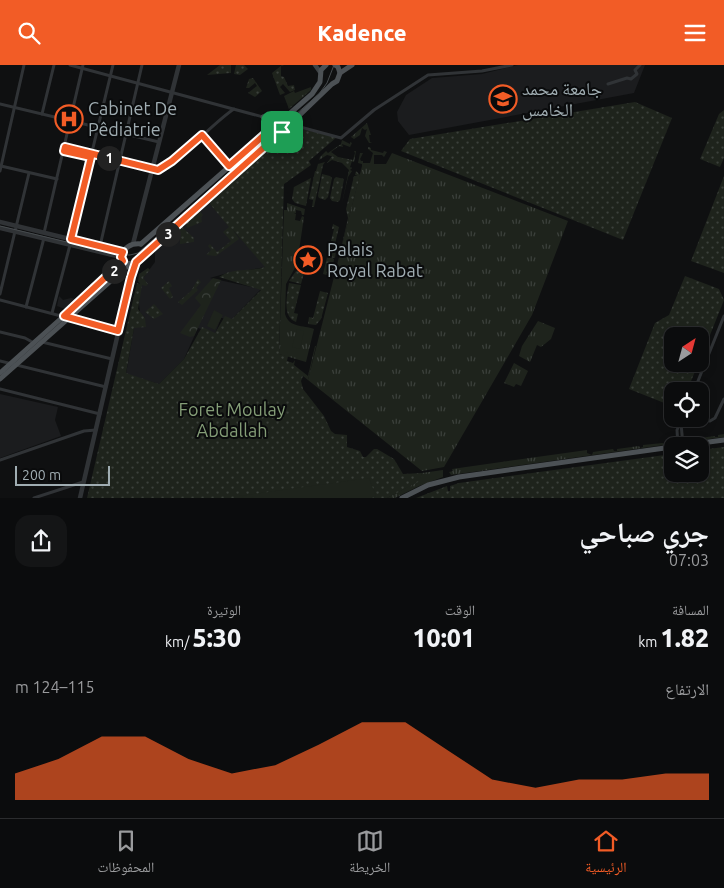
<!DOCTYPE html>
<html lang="ar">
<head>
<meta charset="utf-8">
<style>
	body { margin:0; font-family:Ubuntu,"Noto Naskh Arabic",sans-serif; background:#141516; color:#f1f3f6; direction:rtl; height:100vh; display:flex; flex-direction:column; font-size:19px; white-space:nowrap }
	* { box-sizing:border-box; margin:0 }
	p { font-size:16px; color:#9a9b9d }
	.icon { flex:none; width:28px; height:28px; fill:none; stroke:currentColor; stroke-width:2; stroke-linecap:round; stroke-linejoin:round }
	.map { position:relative; height:433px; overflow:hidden; direction:ltr }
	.drawer { display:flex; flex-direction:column; background:#0b0c0d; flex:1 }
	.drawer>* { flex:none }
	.needle { width:32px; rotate:36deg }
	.controls { position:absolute; left:664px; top:262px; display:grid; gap:10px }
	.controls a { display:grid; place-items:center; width:45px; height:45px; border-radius:10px; background:#0b0c0d; box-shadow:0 2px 8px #0003,0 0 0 1px #2b2c2e; font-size:25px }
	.scale { position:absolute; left:15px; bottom:12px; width:95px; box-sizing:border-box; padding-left:5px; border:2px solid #a0adb2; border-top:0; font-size:14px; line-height:18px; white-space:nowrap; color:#a0adb2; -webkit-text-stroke:4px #0a0b0c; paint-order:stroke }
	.pin { position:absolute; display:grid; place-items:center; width:42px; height:42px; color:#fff; margin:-21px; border-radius:10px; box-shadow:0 2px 8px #0006 }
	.km { position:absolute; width:25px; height:25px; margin:-12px; border-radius:50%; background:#222; color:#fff; font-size:14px; line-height:25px; text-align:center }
	.round { display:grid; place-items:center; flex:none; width:52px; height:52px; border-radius:15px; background:#141516 }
	.overview { display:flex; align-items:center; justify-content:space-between; height:85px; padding:0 15px }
	h1 { font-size:28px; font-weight:800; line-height:38px }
	.metrics { display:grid; grid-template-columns:repeat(3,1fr); gap:8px; height:85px; padding:5px 15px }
	.metrics div { display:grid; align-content:center }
	.metrics b { font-size:25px; font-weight:800 }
	.metrics small { font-size:14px; font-weight:400 }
	.metrics p { font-size:14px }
	.chart { height:140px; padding:10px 15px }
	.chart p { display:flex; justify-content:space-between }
	.chart svg { width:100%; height:90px; margin-top:5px; fill:#f25c26; opacity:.7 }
	header { display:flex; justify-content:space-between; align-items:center; height:65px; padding:0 15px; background:#f25c26; color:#fff; font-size:22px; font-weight:800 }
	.menu { display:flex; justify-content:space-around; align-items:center; height:70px; border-top:1px solid #2b2c2e; background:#0b0c0d; font-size:14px; color:#9a9b9d }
	.menu a { display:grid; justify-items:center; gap:2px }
	.menu .selected { color:#f25c26 }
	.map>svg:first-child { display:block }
</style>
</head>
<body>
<header><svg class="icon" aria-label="menu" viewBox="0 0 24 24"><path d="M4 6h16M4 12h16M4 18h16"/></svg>Kadence<svg class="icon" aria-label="search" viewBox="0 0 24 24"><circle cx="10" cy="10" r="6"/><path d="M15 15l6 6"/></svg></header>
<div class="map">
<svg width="724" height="433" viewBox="0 0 724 433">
	<defs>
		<pattern id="grass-tufts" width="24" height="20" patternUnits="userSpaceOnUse" patternTransform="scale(1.25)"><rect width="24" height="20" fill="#1e231c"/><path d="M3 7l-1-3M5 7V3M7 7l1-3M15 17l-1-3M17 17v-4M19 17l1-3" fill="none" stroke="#3b403b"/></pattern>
		<pattern id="forest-crowns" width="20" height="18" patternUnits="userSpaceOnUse" patternTransform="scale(1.25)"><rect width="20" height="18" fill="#1e231c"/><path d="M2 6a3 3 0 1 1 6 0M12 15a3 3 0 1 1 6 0" fill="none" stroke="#3b403b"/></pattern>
		<pattern id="park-dots" width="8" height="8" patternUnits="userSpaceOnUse" patternTransform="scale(1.25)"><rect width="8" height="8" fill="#1e231c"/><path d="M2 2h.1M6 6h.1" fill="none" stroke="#3b403b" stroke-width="1.8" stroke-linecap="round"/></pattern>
	</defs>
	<rect width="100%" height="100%" fill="#0f1011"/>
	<g fill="#1b1c1e">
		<path d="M518,0H645L634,28L409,70L398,56L397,47L406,30L432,13L482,9Z"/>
		<path d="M209,138L266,202L224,209L210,213L261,224L232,254L221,253L215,269L198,263L184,294L159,319L126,309L134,263L145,253L140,247L139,239L140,219L143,213L155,197V187L160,181L182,162H184L186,158Z"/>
		<path d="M59,231L63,235L71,233L76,234L65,244L57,241Z"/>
		<path d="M0,329L58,342L55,355L61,371L0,393Z"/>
	</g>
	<g fill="url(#grass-tufts)">
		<path d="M311,22V25L289,44L284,31L294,26L295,28Z"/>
		<path d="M367,58L371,70H369L370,77L372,78H369L365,71L367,64L365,65L362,63L360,70L354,74L351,72Z"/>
		<path d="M342,75L350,79V77L352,78L350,82L342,79L343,82L339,81L331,87L338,92L353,95L355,88L354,86H356L354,97L327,90L319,95L320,92L326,86L328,88L341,79Z"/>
		<path d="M368,82L371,83V85L383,88L384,86L387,87L384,92L382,90H374V99H386L392,88L568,156L532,250L444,402L422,406L308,315L362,101V99L358,98L360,88H363L360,94L361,96H363V98H370L373,88L368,84Z"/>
		<path d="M287,138L305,144L304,150H302L301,146L296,145V148H294L296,149L295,155L300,156L302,151L304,152L297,199L286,219L285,249C289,263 303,260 314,264L306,297L279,289L284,145H287Z"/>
		<path d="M538,256L555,263L551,274L541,282L537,280L530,297L519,291L522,281Z"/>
		<path d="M514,298L528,306L521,321L516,319L514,322L504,318Z"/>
		<path d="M724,369V372L686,377L683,375L690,374V376L693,375V374L715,371V372H718V370Z"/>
		<path d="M674,376L671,379L451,410L449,407L453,406L452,404L587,385V388L592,390L593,387L613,384L614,386H617V384L639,381L640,383L643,382V380L663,378L664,379H667V377Z"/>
		<path d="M443,405V412L419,421L395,433H387L419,416L422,408Z"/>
	</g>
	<path fill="url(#forest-crowns)" d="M213,213L221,215L194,271L190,272L180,268L201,240L195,233Z"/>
	<g fill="url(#park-dots)">
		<path d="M220,0H231V8L207,10Z"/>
		<path d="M236,0H244L248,4L240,10L234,9Z"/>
		<path d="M282,0L284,1H281V11L284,12L288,21L294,20L295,25L290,27L283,19L280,22L285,28L280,30L272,8Z"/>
		<path d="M253,13L262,26L255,32L248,28L257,21L255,18L249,23H246L249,14Z"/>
		<path d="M635,37L672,53L623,175L401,86L410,74Z"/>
		<path d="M724,45V93L720,102L700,94L719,49Z"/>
		<path d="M293,62L337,72L309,96L311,100L284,119L279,289L288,291L287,296L293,298L295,295L294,300L308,311L315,281H316L308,315L303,311L301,316L303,324L324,351L331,366L335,369L347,370V382L360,386L363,392H366L374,384H377L394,394L403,409L422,408L420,416L387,433H87L137,218L140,219L138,216L139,209L148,203L150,205L143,213L148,219L146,221L142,220L138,244L145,253L146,262L134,263L126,308L159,319L184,294L202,262L215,268L225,251L232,254L261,225L219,212C233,202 250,207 265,202L232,164L239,174L216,191L206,190L211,185L208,181L210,179L217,187L231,176L223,167L229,162L209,138Z"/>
		<path d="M332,91L352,96L350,102L352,103L350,105L352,106L348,112L342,138L349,105L342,98L332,95L327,98Z"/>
		<path d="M325,97L323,100L314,142H312L313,135L309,134L315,106H316L318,99Z"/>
		<path d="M356,106L360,110L340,188L348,153L346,144L354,111H358L355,110Z"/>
		<path d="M322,109L330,111L332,113L328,132L325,135L319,133L318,131Z"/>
		<path d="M724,111V208L691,196Z"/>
		<path d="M336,112L344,114L340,135L338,137L332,136L330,133L334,114Z"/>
		<path d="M311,113L306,141L295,138L292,134L294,122Z"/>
		<path d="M200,146L203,150L201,152L202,157L187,163L186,158Z"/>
		<path d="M333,159L339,162L335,179L339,180V182L330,180L334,164H332Z"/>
		<path d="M182,162L194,173V177L180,179V173L173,174L168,179L165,176Z"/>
		<path d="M302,181L310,182L304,206L297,204L300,198Z"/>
		<path d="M329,184L336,185L335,193L328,192L334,194L333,201L326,200L333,203L331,211L323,209Z"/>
		<path d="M296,206L304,208L301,219L289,216Z"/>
		<path d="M685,211L719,224L724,235L700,295V271H672V299H698L687,326H672V341L629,324L655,258L669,250Z"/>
		<path d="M198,214L201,217L196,223L198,225L182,240L178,237L191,226Z"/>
		<path d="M169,216L172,221L169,223L173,232L170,234L161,223Z"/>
		<path d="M289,218L301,220L294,248L298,249L296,257C282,252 287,230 289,218Z"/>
		<path d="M320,226L328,228L321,254L316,260L308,259L309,252L313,253Z"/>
		<path d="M154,239L163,249L154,254L145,247Z"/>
		<path d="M724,382V433H416L447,421L448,426H450V421L459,418L672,389V409H700V385Z"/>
	</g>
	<g fill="#1e231c">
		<path d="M214,245L223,250L215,265L207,261Z"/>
		<path d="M297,264L304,266L300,284L292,282Z"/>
		<path d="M369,413L376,431L372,433H239V431Z"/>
	</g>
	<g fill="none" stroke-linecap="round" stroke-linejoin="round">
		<g stroke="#303336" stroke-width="3">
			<path d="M70,0L341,73L374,45L428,10L482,6L512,0"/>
			<path d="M608,19L627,13L631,14L637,9L635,5L640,0"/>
			<path d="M0,39L159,77"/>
			<path d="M42,49L54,0"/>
			<path d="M202,70L229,101"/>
			<path d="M65,82L153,103"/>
			<path d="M64,86L153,106C175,102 212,58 234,44"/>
			<path d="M1,101L57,114"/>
			<path d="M0,106L24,0"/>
			<path d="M44,168L83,0"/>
			<path d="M71,174L113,0"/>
			<path d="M100,181L142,0"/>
			<path d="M0,229L29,108"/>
			<path d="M0,235L118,266"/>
			<path d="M26,242L44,173"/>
			<path d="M52,248L70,180"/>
			<path d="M0,267L25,273L34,278"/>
			<path d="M42,277L112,294"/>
			<path d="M0,296L106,322"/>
			<path d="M0,324L100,349"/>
			<path d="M694,326L724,251"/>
			<path d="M700,354L710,356L715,353L724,334"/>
			<path d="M681,358L683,381"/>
			<path d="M678,381L677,365L682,354"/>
			<path d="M0,395L84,366L96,365"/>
			<path d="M34,433L83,417"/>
		</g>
		<g stroke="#303336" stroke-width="4.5">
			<path d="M0,157L123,187"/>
			<path d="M0,163L121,192"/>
			<path d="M133,179L179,0"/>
			<path d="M80,433L131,212L136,197"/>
		</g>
		<path stroke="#3e4346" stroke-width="4.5" d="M315,0L320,7"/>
		<g stroke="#4c5155" stroke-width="5">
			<path d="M340,8L352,0"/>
			<path d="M263,52L272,63"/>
			<path d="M141,179L312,29L320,17L321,5L326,0"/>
			<path d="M123,197L130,199L140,194L282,67L332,19L337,16L340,8L338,2L335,0"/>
			<path d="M123,197L121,190C125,182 132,178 141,179"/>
			<path d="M0,308L103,216L123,197"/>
			<path d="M0,314L130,199"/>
			<path d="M679,381L724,375"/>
			<path d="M402,433L428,420L459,412L672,382"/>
		</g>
		<path stroke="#474c4f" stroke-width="1" d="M0,161L121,190H130L138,188L319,29L327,18L334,0"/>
	</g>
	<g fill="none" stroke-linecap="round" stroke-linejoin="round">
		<g stroke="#fff" stroke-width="10">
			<path id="route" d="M280,56L290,59L136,197L131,212L118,266L64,251L123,196L121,192L123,187L71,174L91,92L64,86L65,82L158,105L172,96L202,70L229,101Z"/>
		</g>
		<use href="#route" stroke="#f25c26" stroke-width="6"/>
	</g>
	<defs>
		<g id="university-ring" transform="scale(1.4375)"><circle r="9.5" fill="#0a0b0c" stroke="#f25c26" stroke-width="1.5"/><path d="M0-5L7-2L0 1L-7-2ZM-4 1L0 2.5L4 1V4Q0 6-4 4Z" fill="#f25c26"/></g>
		<g id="hospital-ring" transform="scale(1.4375)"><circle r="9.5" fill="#0a0b0c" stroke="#f25c26" stroke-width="1.5"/><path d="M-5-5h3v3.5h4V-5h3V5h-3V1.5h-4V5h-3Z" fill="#f25c26"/></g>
		<g id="sight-ring" transform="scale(1.4375)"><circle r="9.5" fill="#0a0b0c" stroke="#f25c26" stroke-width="1.5"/><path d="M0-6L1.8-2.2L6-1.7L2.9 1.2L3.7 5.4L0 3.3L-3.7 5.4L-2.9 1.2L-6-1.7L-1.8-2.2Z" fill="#f25c26"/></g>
	</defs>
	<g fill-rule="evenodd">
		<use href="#university-ring" x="503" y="34"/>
		<use href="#hospital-ring" x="69" y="54"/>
		<use href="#sight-ring" x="308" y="195"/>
	</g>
	<g text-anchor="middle" stroke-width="4" stroke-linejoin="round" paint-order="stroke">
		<g font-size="18" fill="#a0adb2" stroke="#0a0b0c" text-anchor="start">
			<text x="522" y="30">جامعة محمد<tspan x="522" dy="21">الخامس</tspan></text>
			<text x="88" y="50">Cabinet De<tspan x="88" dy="21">Pêdiatrie</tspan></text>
			<text x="327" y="191">Palais<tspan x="327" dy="21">Royal Rabat</tspan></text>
		</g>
		<g font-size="18" fill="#849d77" stroke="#0a0b0c">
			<text x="232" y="351">Foret Moulay<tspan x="232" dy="21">Abdallah</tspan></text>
		</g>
	</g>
</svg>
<div class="controls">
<a><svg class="needle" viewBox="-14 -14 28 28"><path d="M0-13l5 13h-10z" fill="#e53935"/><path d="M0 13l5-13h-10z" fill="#9a9b9d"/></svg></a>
<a><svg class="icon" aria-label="locate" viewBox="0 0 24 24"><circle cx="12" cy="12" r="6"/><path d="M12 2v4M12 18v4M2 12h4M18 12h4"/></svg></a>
<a><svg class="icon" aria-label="layers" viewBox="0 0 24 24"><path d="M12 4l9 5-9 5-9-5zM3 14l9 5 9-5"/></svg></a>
</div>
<div class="scale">200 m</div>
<div class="pin" style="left:282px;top:67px;background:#1e9e55"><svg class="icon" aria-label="arrive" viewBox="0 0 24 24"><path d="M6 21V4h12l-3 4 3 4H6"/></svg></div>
<b class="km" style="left:109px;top:93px">1</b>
<b class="km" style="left:114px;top:206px">2</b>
<b class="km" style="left:168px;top:169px">3</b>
</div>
<section class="drawer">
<div class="overview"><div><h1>جري صباحي</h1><p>07:03</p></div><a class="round"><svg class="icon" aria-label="share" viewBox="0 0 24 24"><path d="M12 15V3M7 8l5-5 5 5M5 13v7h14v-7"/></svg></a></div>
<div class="metrics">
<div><p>المسافة</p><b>1.82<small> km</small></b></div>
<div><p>الوقت</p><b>10:01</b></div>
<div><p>الوتيرة</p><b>5:30<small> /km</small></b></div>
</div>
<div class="chart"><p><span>الارتفاع</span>115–124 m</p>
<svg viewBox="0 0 160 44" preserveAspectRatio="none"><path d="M0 44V31L10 24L20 13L30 13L40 24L50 31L60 27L70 17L80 6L90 6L100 20L110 34L120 38L130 34L140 34L150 31L160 31V44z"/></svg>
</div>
</section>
<nav class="menu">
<a class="selected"><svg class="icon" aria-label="home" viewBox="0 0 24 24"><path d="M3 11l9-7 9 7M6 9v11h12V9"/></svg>الرئيسية</a>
<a><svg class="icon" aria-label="map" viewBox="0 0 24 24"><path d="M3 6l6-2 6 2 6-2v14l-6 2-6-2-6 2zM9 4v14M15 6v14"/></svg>الخريطة</a>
<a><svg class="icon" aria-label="saved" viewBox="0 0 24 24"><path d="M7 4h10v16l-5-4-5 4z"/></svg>المحفوظات</a>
</nav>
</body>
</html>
